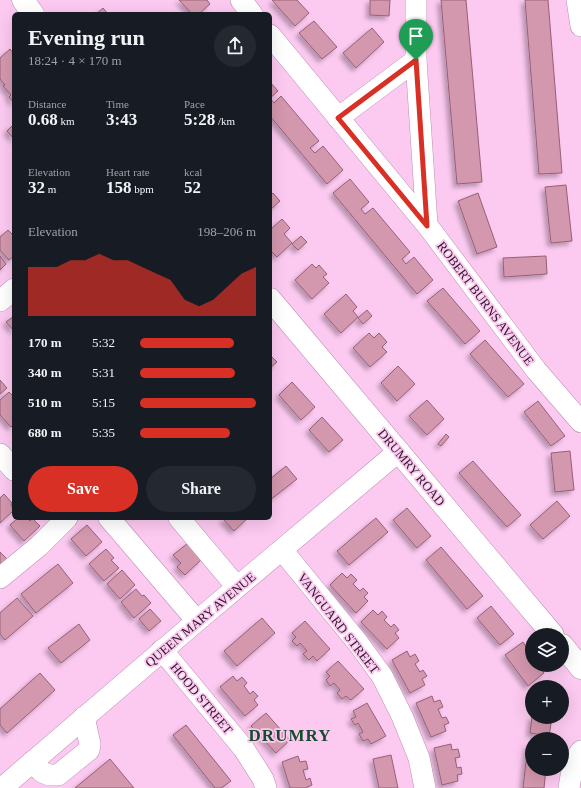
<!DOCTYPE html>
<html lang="en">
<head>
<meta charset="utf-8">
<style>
	body { margin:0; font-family:Georgia,serif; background:#242831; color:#f1f3f6; height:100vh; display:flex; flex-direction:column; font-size:15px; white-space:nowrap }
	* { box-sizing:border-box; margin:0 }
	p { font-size:13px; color:#9ea1a6 }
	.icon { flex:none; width:22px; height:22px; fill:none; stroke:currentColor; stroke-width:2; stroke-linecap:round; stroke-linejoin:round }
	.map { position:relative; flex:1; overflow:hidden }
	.details { position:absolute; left:12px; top:12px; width:260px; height:508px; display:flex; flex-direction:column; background:#171b24; border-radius:6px; box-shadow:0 4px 16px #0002 }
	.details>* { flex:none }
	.tools { position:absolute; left:525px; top:628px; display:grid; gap:8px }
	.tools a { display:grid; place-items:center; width:44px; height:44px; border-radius:50%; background:#171b24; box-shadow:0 4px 16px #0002; font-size:20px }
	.pin { position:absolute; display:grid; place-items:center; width:34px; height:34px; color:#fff; margin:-41px -17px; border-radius:50% 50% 50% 0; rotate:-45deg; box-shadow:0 0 4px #0007 }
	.pin .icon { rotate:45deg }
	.round { display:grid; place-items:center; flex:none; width:42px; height:42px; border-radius:21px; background:#242831 }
	.summary { display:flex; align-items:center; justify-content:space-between; height:68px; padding:0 16px }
	h1 { font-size:22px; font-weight:800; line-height:30px }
	.metrics { display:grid; grid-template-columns:repeat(3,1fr); gap:6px; height:68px; padding:4px 16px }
	.metrics div { display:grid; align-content:center }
	.metrics b { font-size:17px; font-weight:800 }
	.metrics small { font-size:11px; font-weight:400 }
	.metrics p { font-size:11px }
	.chart { height:112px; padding:8px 16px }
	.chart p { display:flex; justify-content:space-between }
	.chart svg { width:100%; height:72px; margin-top:4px; fill:#d93025; opacity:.7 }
	.button { display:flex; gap:8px; margin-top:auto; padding:8px 16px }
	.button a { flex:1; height:46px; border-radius:24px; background:#d93025; color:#fff; font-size:16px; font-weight:800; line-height:46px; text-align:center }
	.button a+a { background:#242831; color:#f1f3f6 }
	ul { padding:0 16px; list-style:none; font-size:13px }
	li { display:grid; grid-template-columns:64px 48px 1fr; align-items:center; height:30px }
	li i { height:10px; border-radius:5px; background:#d93025 }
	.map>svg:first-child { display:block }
</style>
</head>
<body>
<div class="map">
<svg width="581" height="788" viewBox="0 0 581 788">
	<defs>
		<filter id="shadow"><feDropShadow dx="-3.5" dy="3.5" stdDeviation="2" flood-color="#0004"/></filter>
	</defs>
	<rect width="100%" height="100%" fill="#fcc9f0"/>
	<g fill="#d397ae" stroke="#976076" filter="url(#shadow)">
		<path d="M179,0H207L210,4L199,14H192Z"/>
		<path d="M272,0H297L309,13L295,26Z"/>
		<path d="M370,0H390L389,16L370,15Z"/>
		<path d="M441,0H466L482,182L457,184Z"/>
		<path d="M525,0H548L562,173L539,174Z"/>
		<path d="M103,8L108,14H96Z"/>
		<path d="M314,21L337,47L322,59L299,33Z"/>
		<path d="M372,28L384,42L356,68L343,53Z"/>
		<path d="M10,49L14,54V103L9,97L11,95L3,86L5,85L0,79V58Z"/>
		<path d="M270,82L278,91L270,98Z"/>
		<path d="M281,96L319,141L310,148L315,153L323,146L343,170L327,184L270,116V98L274,103Z"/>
		<path d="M14,124V139L7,131Z"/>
		<path d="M350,179L369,202L361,209L365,214L373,208L410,252L402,259L406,264L414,257L433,280L417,294L333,193Z"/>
		<path d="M566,185L572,241L551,243L545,187Z"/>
		<path d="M273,193L280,201L270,210V196Z"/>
		<path d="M478,193L497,247L477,254L458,201Z"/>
		<path d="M282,219L290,228L284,234L292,243L277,257L270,250V230Z"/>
		<path d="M8,230L14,236V256L9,260L0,250V237Z"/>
		<path d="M301,236L307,242L298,250L292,244Z"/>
		<path d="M0,256L6,264L0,270Z"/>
		<path d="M546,256L547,274L504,277L503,258Z"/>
		<path d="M312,264L316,268L319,265L327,274L323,277L329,283L312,299L295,280Z"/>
		<path d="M443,288L480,331L465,344L427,301Z"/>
		<path d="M346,294L357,307L353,311L358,317L341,333L324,314Z"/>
		<path d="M367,310L372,316L363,324L358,318Z"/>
		<path d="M14,316V331L6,322Z"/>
		<path d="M369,333L374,338L379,333L387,342L382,347L387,352L370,367L353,348Z"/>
		<path d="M485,340L524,384L508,397L470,354Z"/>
		<path d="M270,355L277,362L270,368Z"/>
		<path d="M398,366L415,384L397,401L381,383Z"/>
		<path d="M0,380L7,388L0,394Z"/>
		<path d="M292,382L315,407L301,420L279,395Z"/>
		<path d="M9,392L14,397V424L11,427L0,415V400Z"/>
		<path d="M427,400L444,419L427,435L409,416Z"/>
		<path d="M538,401L565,436L551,446L524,412Z"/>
		<path d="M322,417L343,440L329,452L309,430Z"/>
		<path d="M446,434L449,437L441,446L438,444Z"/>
		<path d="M570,451L574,490L555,492L551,453Z"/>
		<path d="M473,461L521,515L507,527L459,473Z"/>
		<path d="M286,466L297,479L270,500V479Z"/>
		<path d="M4,494L12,503L11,505L14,510L0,523V498Z"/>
		<path d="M557,501L570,516L543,539L530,525Z"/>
		<path d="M407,508L431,536L417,548L393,520Z"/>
		<path d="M18,518H27L30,521L32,518L40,526L24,541L10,525Z"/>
		<path d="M224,518H248L234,531L223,519Z"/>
		<path d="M376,518L388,532L349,565L337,551Z"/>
		<path d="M87,525L102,542L86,556L71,539Z"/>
		<path d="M188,543L202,559L185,575L177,567L181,563L173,555Z"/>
		<path d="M441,547L483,596L467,609L426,560Z"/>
		<path d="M106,549L114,558L111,560L119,568L104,581L89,564Z"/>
		<path d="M0,552L7,559L0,566Z"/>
		<path d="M58,564L73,583L36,613L21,594Z"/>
		<path d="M122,570L135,585L120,599L107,584Z"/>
		<path d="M342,573L347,578L351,574L357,580L353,584L360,591L363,588L368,593L364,597L368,601L356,613L330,585Z"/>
		<path d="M136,589L142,596L144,595L151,603L134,618L121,602Z"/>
		<path d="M17,598L33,616L5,640L0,634V613Z"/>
		<path d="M491,606L514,634L500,645L477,618Z"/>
		<path d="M150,609L161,621L149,631L139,619Z"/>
		<path d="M373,610L378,615L382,611L387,617L384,620L391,627L394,624L399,630L395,633L399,638L387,649L361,622Z"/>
		<path d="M262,618L275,633L237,666L224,651Z"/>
		<path d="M305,621L330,649L317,661L313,656L309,660L303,654L307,651L300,643L297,646L292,641L296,637L292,633Z"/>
		<path d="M79,624L90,640L61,663L48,648Z"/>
		<path d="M523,642L532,656V665H539L544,673L528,686L505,655Z"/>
		<path d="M407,651L410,657L415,654L419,661L415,664L420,672L423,670L427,676L422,679L425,685L410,693L392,660Z"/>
		<path d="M338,661L364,689L351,700L346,696L342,699L337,693L340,690L334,683L330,686L326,680L330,676L326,672Z"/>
		<path d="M40,673L55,690L7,733L0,725V709Z"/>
		<path d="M233,676L237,681L242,677L247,683L244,686L250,694L253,691L258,696L254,700L258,705L245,716L220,687Z"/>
		<path d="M432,696L434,702L440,700L443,707L438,709L442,718L446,717L449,723L444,725L446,731L431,737L416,703Z"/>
		<path d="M367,703L386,736L371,744L368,739L363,741L359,734L363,732L358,723L355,725L351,719L356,717L353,711Z"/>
		<path d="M266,713L290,740L276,753L251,726Z"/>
		<path d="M532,717H552L549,736L530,733Z"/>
		<path d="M186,725L231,781L221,788H215L173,735Z"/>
		<path d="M451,744L452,750L458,749L460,757L455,758L457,768L461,767L462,774L457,775L458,781L442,785L434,748Z"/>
		<path d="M528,745L532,746V769H546L544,788H523Z"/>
		<path d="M391,755L398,788H379L373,759Z"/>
		<path d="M298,756L300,762L306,761L308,769L303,770L306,780L310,778L312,785L307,787V788H290L282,762Z"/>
		<path d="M110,759L134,788H75Z"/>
	</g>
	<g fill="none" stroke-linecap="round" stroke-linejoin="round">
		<g stroke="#be8eb3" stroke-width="22">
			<g id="minor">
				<path d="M241,0L252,14"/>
				<path d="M416,0V60L427,225"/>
				<path d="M577,0L581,26"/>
				<path d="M270,35L427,225L536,370L581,422"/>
				<path d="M338,118L416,60"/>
				<path d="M0,301L14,289"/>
				<path d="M0,454L14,470"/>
				<path d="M109,518L197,621"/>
				<path d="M179,518L237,587"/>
				<path d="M282,550L358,643L382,676L402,716L419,758L425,788"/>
				<path d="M0,578L39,546L67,518"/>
				<path d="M162,650L244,749L263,779L266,788"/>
				<path d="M32,762L42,772L49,775H58L89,750L90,744L84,717"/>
				<path d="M2,788L197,621L399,451"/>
				<path d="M569,788C571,775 573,761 581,751"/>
			</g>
		</g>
		<g stroke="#be8eb3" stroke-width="23">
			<g id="major">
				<path d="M23,0L33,14"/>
				<path d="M270,299L553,635"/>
				<path d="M562,645L581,668"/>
			</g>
		</g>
		<use href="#minor" stroke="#fff" stroke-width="21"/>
		<use href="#major" stroke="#fff" stroke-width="22"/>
	</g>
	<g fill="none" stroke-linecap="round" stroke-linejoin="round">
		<g stroke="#fff" stroke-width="8">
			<path id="route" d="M416,60L427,226L338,118Z"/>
		</g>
		<use href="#route" stroke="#d93025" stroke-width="5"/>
	</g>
	<g text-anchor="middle" stroke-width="3.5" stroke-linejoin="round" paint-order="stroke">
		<g font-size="13" fill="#2d1a29" stroke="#fcc9f0">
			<text transform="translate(486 303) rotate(53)" y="5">ROBERT BURNS AVENUE</text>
			<text transform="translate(412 467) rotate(50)" y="5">DRUMRY ROAD</text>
			<text transform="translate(200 619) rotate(-40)" y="5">QUEEN MARY AVENUE</text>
			<text transform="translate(339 623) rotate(52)" y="5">VANGUARD STREET</text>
			<text transform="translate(202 698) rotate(50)" y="5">HOOD STREET</text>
		</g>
		<g font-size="17" font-weight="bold" letter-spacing="1" fill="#144c2c" stroke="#fcc9f0">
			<text x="290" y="741">DRUMRY</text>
		</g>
	</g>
</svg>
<div class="tools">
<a><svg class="icon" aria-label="layers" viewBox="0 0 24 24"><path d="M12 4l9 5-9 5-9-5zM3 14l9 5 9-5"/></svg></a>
<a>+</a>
<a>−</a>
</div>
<div class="pin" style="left:416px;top:60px;background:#1e9e55"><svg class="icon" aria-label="arrive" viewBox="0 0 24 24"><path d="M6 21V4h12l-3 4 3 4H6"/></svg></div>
<section class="details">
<div class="summary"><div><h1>Evening run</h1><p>18:24 · 4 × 170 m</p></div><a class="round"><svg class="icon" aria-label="share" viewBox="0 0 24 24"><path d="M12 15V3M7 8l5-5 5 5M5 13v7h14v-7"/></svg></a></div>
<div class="metrics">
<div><p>Distance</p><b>0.68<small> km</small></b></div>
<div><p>Time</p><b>3:43</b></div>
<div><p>Pace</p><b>5:28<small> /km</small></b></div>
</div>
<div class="metrics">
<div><p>Elevation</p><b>32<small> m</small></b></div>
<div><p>Heart rate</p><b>158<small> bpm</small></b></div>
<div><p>kcal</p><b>52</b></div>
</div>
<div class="chart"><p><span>Elevation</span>198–206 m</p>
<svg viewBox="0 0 160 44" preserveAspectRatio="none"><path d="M0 44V14L10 14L20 14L30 10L40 10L50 6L60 10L70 10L80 14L90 18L100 22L110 34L120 38L130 34L140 26L150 18L160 14V44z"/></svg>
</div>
<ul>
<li><b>170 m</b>5:32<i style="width:81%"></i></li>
<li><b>340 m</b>5:31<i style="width:82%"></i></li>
<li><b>510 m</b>5:15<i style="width:100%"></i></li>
<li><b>680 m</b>5:35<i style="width:78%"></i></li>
</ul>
<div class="button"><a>Save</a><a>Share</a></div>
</section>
</div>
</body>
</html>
